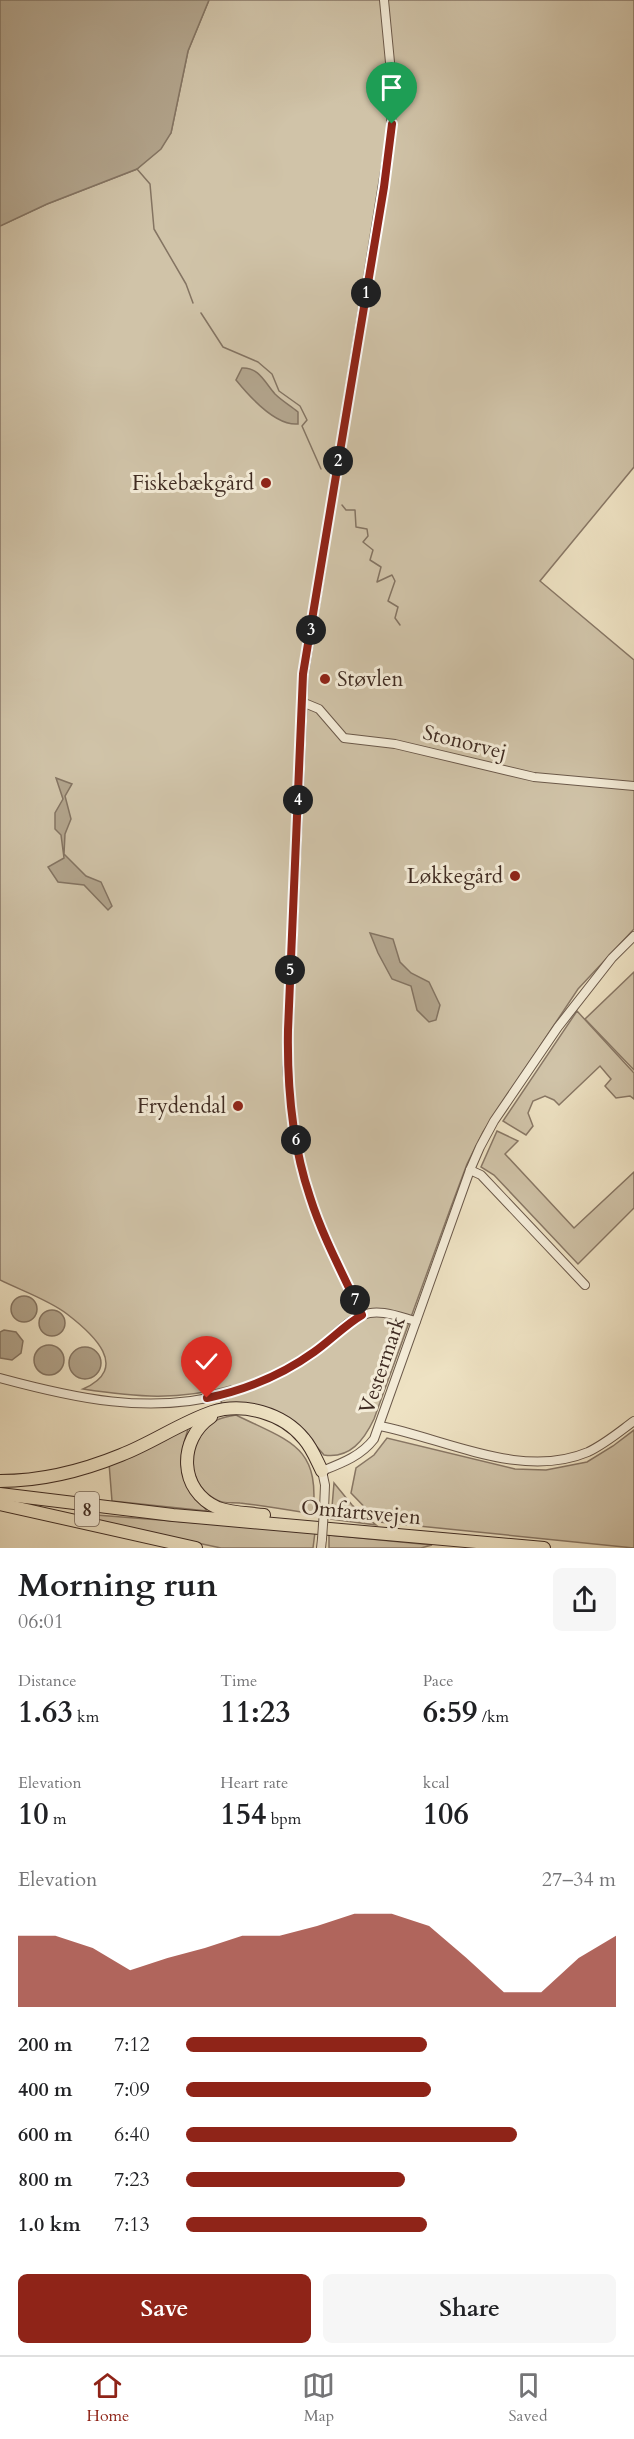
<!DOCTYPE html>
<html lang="en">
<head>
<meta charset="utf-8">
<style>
	body { margin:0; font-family:Cardo,serif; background:#f6f6f6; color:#202124; height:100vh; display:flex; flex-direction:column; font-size:22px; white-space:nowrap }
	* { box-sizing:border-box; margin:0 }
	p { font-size:20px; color:#757577 }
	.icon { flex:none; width:33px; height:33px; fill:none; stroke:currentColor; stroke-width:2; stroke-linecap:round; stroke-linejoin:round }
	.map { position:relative; height:1548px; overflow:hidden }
	.panel { display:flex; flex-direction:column; background:#fff; flex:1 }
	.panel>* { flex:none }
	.pin { position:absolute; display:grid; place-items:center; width:51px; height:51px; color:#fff; margin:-62px -26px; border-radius:50% 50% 50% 0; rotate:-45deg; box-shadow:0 0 6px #0007 }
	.pin .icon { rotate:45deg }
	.km { position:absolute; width:30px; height:30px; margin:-15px; border-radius:50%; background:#222; color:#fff; font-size:16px; line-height:30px; text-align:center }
	.round { display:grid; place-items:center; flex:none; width:63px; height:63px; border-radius:9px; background:#f6f6f6 }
	.overview { display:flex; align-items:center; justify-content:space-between; height:102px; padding:0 18px }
	h1 { font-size:33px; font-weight:800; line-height:45px }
	.stats { display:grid; grid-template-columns:repeat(3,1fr); gap:9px; height:102px; padding:6px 18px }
	.stats div { display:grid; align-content:center }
	.stats b { font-size:30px; font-weight:800 }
	.stats small { font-size:16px; font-weight:400 }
	.stats p { font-size:16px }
	.chart { height:168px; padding:12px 18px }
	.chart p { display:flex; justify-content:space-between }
	.chart svg { width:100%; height:108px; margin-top:6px; fill:#8f2418; opacity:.7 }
	.action { display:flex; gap:12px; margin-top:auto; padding:12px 18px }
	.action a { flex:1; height:69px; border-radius:9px; background:#8f2418; color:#fff; font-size:24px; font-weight:800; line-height:69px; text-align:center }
	.action a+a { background:#f6f6f6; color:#202124 }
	ul { padding:0 18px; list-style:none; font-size:20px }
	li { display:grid; grid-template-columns:96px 72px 1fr; align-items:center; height:45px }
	li i { height:15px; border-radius:8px; background:#8f2418 }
	.dock { display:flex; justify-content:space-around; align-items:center; height:84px; border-top:2px solid #e0e0e0; background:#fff; font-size:16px; color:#757577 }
	.dock a { display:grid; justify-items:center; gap:3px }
	.dock .on { color:#8f2418 }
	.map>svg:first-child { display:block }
</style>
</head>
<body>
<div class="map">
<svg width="634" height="1548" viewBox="0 0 634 1548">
	<rect width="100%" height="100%" fill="#eee2c3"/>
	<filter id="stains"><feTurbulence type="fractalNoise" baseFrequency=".00333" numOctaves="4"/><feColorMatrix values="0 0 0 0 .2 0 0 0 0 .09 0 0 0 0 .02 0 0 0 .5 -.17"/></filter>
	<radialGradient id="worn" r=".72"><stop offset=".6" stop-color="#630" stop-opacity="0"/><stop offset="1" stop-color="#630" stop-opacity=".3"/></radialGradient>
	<g fill="#d0c3a8" stroke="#887765" stroke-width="1.5">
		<path d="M209,0H634V467L540,581L634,660V929L578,989L483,1132L467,1164L451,1207L374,1419C364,1440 350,1459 324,1455L298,1425L222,1405L221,1401L237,1395L231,1386C178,1401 136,1397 83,1389C131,1368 93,1334 67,1314C49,1300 20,1290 0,1280V226L47,204L137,169L171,133L188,51Z"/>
		<path d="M634,972V1070L585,1019Z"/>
		<path d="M577,1011L634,1073V1099L630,1096L616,1098L605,1086L611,1079L600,1066L559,1105L554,1100L545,1096L533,1101L528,1113L533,1126L526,1135L503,1121Z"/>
		<path d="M497,1131L518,1141L505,1154L574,1228L634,1172V1208L578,1264L494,1175L481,1167Z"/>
		<path d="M236,1415C290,1442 320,1445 313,1514C289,1510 265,1506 240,1503C233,1502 223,1504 217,1500C191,1488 184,1451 203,1430C211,1420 224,1417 236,1415Z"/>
		<path d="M189,1426C175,1469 179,1476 207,1511L112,1501L109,1463Z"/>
		<path d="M634,1430V1548L379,1522L351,1493L356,1468L374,1455L387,1438L515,1469L546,1470L587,1462L613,1446Z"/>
		<path d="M334,1483L352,1505L376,1525L331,1519Z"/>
		<path d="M83,1514L315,1532L313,1548H221L81,1518Z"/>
		<path d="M329,1535L432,1545L421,1548H329Z"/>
	</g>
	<g fill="#b2a48c" stroke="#847462" stroke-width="1.5">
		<path d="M0,0H209L188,51L171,133L161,149L137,169L47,204L0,226Z"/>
		<path d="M242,368C259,367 265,383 275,394C282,401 291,406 298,412V424C275,426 249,396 236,380Z"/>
		<path d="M56,778L72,784L65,796L71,819L65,834L64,854L86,876L101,882L112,906L108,910L84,885L58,882L48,867L64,858L61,835L55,829V813L63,799Z"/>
		<path d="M370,933L393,939L400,962L411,973L429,982L440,1005L436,1020L429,1022L417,1010L411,986L392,979L378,953Z"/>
		<circle cx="24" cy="1309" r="13"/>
		<circle cx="52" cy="1323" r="13"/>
		<path d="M4,1330L16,1332L23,1341L21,1353L12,1360L0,1358V1332Z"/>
		<circle cx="49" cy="1360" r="15"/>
		<circle cx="85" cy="1363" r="16"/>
	</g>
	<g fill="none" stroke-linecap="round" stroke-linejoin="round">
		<g stroke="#847462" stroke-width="1.5">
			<path d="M137,169L150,184L154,229L186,284L193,303"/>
			<path d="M201,313L223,347L258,362L272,374L279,391L300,406L307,420L302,426L321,469"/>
			<path d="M342,505L346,510H355L356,527L367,529L368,536L363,542L373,550L370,560L381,567L377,582L392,575L395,581L388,601L398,607L395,618L400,625"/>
		</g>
		<g stroke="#6b594a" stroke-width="10">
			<g id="minor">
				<path d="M302,702L319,709L344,738L395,744L534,777L634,786"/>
				<path d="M470,1170L481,1175L585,1285"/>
				<path d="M362,1315C344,1276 324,1238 310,1198C296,1156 291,1111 287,1067L304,674L391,134L392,83L384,0"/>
				<path d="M0,1378C74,1398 149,1415 225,1394C259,1385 291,1369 319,1348C333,1338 347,1320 363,1315C379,1308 400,1317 416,1321"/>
				<path d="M380,1426C446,1439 522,1480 588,1452C605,1444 619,1432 634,1421"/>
				<path d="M324,1510L325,1485L322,1471C342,1463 361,1456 374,1439L470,1170L480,1147L494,1121L558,1027L612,958L634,936"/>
				<path d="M321,1548L322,1539"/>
			</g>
		</g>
		<g stroke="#3f2b22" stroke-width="14">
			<g id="highway">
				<path d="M211,1417C178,1439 178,1491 218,1508C232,1513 249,1513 264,1515"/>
				<path d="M0,1481C42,1481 82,1471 121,1455C152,1443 180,1423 212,1412C243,1402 283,1413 304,1439C312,1448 316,1459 322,1471"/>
				<path d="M0,1494L173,1515L544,1548"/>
				<path d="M0,1504L196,1548"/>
			</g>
		</g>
		<use href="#minor" stroke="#f4ecd8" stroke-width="8"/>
		<use href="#highway" stroke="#eee2c3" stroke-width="12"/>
		<g stroke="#6b594a" stroke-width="10" stroke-linecap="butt">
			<path id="minor-bridge" d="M322,1539L324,1510"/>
		</g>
		<use href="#minor-bridge" stroke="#f4ecd8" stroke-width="8"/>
	</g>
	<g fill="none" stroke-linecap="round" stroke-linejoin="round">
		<g stroke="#fff" stroke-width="12">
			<path id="route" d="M207,1398C245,1390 282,1375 314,1352C331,1340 345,1325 362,1315C344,1276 323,1238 310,1197C292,1144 287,1086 288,1030L303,674L384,187L392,124"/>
		</g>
		<use href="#route" stroke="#8f2418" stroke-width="8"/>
	</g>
	<g fill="#8f2418" stroke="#f4ecd8" stroke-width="2">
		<circle cx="266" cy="483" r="6"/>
		<circle cx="325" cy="679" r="6"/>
		<circle cx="515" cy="876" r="6"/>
		<circle cx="238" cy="1106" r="6"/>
	</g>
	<g text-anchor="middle" stroke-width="6" stroke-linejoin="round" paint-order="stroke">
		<rect fill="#f4ecd8" stroke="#756559" stroke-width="1.5" x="75" y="1492" width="24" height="34" rx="4.5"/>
		<g font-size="20" font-weight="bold" fill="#3f2b22">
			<text x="87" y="1516">8</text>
		</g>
		<g font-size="21" fill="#3f2b22" stroke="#f4ecd8" text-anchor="end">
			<text x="254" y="490">Fiskebækgård</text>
			<text x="337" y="686" text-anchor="start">Støvlen</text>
			<text x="503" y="883">Løkkegård</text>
			<text x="226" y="1113">Frydendal</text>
		</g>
		<g font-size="21" fill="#3f2b22" stroke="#f4ecd8">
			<text transform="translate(465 742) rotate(14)" y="7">Stonorvej</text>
			<text transform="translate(382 1365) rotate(-71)" y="7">Vestermark</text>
			<text transform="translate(361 1512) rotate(5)" y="7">Omfartsvejen</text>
		</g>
	</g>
	<rect width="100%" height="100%" filter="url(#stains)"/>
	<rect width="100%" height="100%" fill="url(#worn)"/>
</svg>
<div class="pin" style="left:392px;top:124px;background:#1e9e55"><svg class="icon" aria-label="arrive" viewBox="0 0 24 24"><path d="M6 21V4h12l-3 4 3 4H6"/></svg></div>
<div class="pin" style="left:207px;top:1398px;background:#d93025"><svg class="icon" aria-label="check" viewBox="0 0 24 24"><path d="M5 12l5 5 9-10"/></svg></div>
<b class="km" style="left:366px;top:293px">1</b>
<b class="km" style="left:338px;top:461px">2</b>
<b class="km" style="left:311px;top:630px">3</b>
<b class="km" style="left:298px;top:800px">4</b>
<b class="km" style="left:290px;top:970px">5</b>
<b class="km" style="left:296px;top:1140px">6</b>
<b class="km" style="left:355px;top:1300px">7</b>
</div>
<section class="panel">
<div class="overview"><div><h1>Morning run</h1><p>06:01</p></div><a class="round"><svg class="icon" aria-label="share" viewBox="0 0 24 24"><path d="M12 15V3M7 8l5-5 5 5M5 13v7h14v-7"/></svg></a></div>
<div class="stats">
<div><p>Distance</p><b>1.63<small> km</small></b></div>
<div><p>Time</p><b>11:23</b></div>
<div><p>Pace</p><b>6:59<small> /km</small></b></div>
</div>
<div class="stats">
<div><p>Elevation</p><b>10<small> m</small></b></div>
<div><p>Heart rate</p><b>154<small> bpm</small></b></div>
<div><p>kcal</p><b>106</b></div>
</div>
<div class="chart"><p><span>Elevation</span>27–34 m</p>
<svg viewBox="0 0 160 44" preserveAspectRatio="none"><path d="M0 44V15L10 15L20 20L30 29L40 24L50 20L60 15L70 15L80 11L90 6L100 6L110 11L120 24L130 38L140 38L150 24L160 15V44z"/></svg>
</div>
<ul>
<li><b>200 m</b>7:12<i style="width:56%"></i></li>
<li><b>400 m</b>7:09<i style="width:57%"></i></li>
<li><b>600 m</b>6:40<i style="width:77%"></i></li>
<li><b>800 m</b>7:23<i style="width:51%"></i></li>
<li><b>1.0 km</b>7:13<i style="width:56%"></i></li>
</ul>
<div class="action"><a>Save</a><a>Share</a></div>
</section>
<nav class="dock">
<a class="on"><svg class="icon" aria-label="home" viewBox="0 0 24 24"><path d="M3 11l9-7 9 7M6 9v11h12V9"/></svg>Home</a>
<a><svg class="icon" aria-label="map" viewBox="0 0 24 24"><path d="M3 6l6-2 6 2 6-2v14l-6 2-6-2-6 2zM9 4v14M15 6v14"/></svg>Map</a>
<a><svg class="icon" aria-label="saved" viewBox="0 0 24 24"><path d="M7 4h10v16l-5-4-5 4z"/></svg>Saved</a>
</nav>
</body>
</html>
